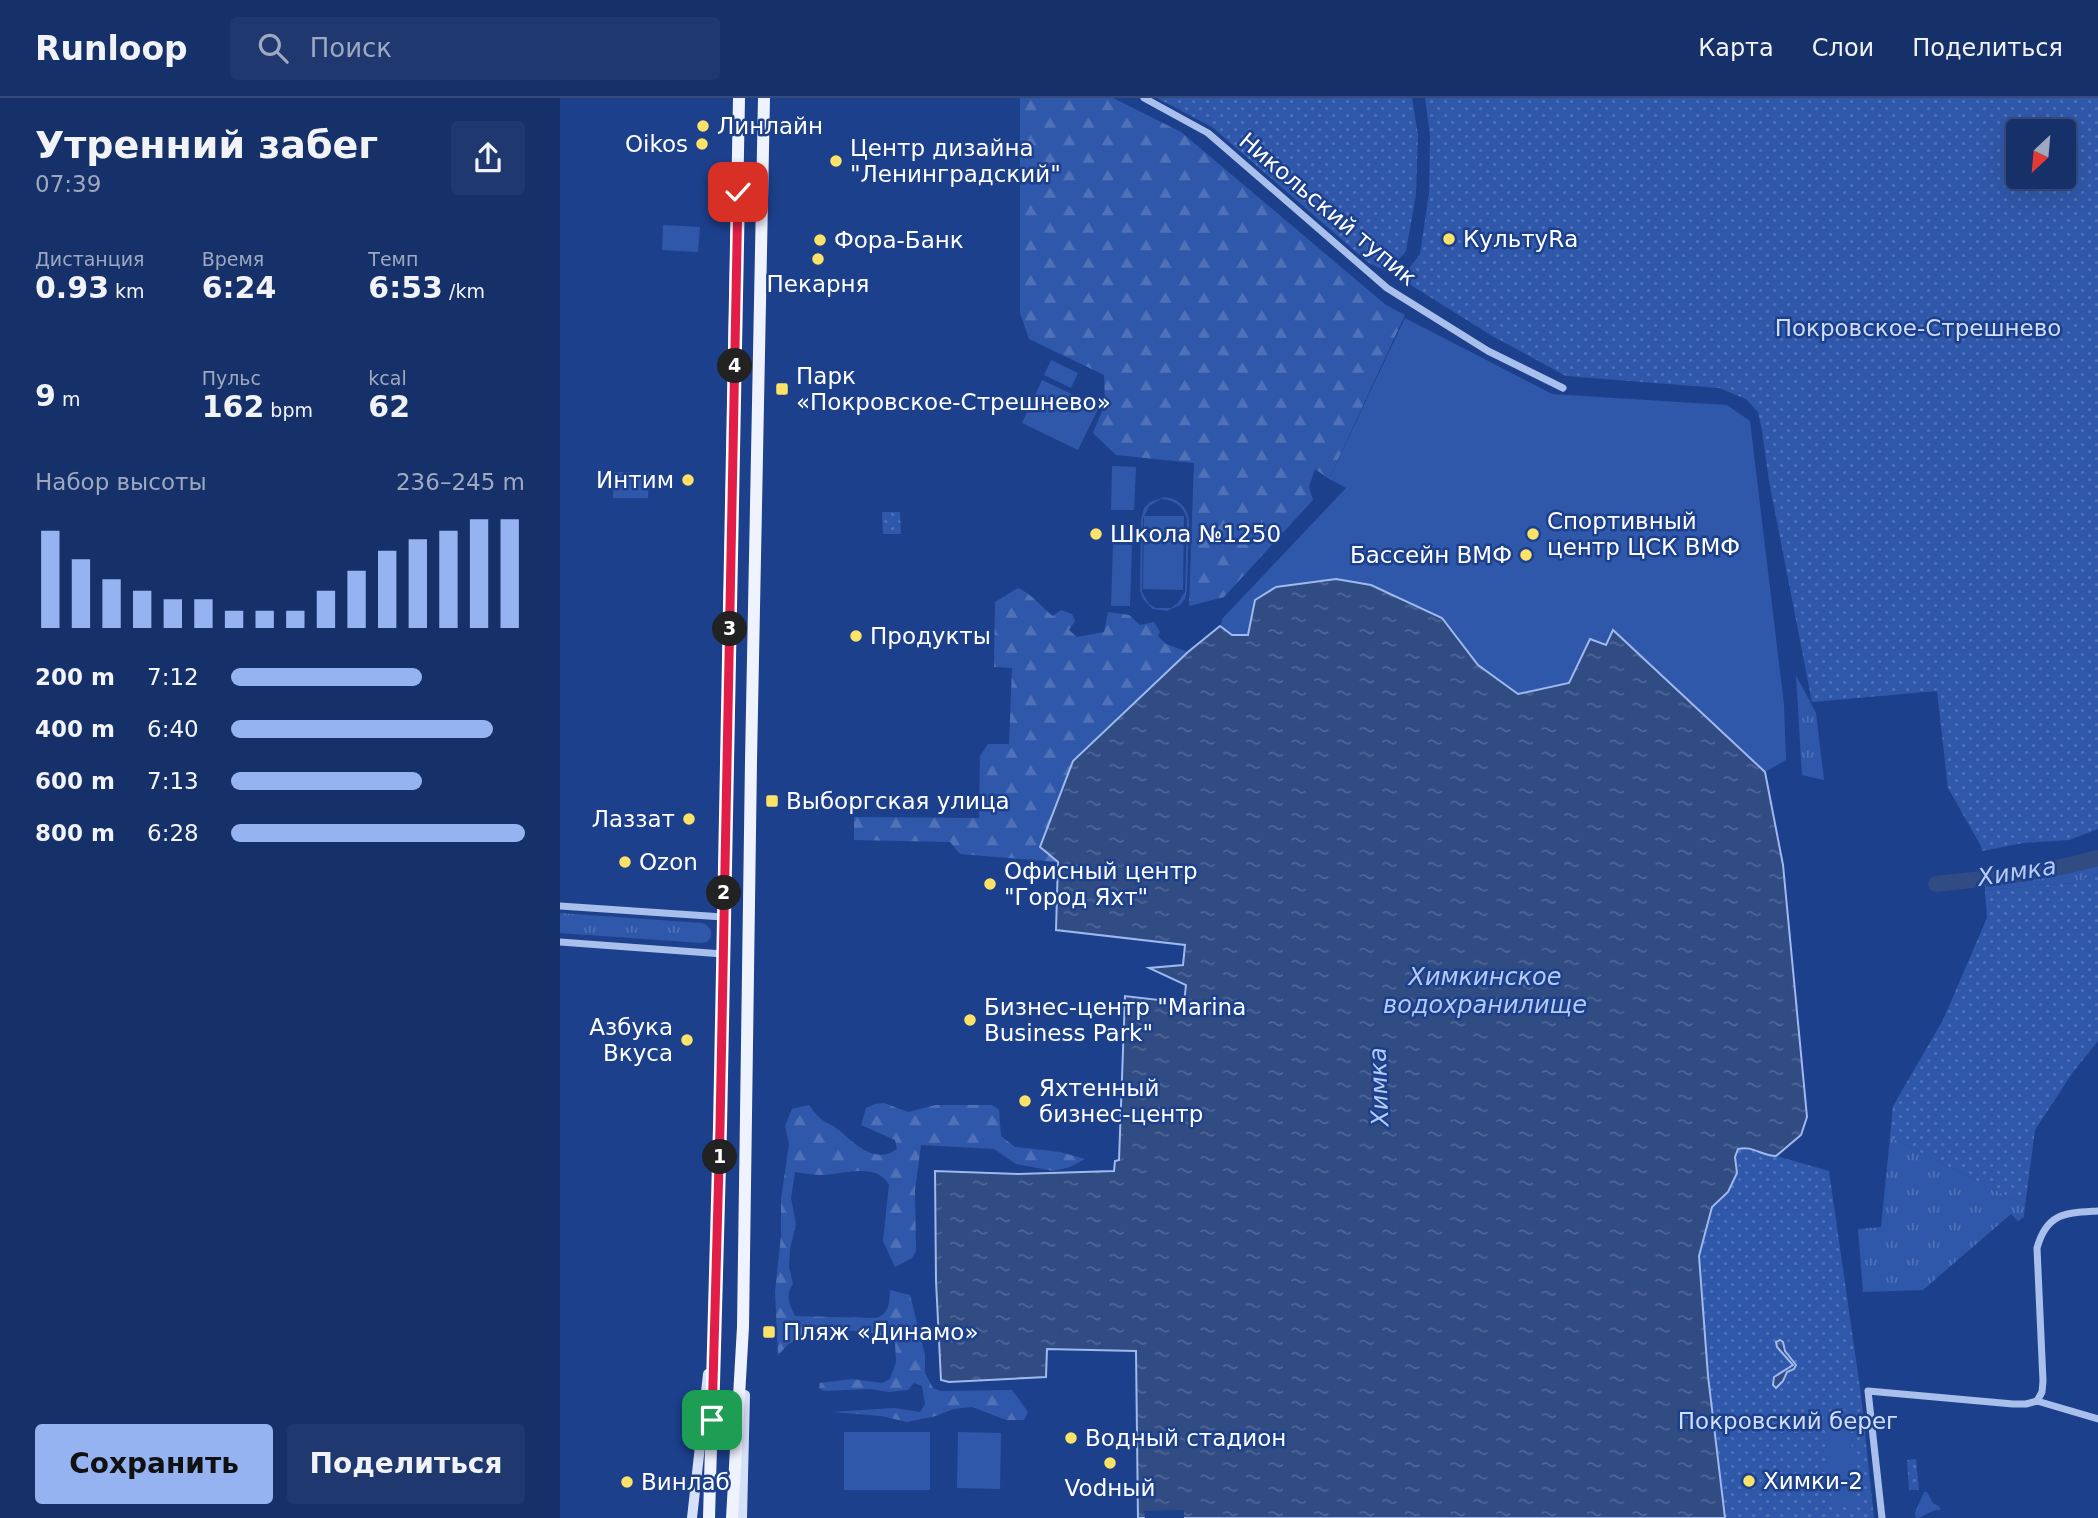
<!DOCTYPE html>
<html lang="ru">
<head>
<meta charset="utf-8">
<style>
	body { margin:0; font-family:"DejaVu Sans",sans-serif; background:#1f386f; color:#f1f3f6; height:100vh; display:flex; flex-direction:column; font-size:26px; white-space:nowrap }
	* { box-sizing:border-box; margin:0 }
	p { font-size:23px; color:#9ea9c0 }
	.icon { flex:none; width:38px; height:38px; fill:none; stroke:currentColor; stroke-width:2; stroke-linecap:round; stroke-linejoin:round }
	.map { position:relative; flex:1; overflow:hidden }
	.drawer { display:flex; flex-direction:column; background:#163069; width:560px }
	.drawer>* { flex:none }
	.needle { width:46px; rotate:206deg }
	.buttons { position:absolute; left:1446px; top:21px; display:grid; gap:14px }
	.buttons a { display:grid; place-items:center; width:70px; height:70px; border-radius:7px; background:#163069; box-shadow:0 7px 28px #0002,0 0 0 2px #354b7d; font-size:35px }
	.pin { position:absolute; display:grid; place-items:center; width:60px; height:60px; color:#fff; margin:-30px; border-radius:14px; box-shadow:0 4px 10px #0006 }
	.km { position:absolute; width:35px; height:35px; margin:-18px; border-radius:50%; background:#222; color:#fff; font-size:19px; line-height:35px; text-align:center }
	.round { display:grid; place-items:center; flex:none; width:74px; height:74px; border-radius:7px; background:#1f386f }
	.summary { display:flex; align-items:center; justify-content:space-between; height:119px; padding:0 35px }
	h1 { font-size:38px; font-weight:600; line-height:52px }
	.figures { display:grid; grid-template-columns:repeat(3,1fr); gap:10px; height:119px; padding:7px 35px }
	.figures div { display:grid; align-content:center }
	.figures b { font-size:30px; font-weight:600 }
	.figures small { font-size:19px; font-weight:400 }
	.figures p { font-size:19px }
	.chart { height:196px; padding:14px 35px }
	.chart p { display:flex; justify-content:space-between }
	.chart svg { width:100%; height:126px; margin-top:7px; stroke:#95b2f1; stroke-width:6 }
	.action { display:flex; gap:14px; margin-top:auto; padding:14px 35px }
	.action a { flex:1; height:80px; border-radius:7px; background:#95b2f1; color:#111; font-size:28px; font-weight:600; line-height:80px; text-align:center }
	.action a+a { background:#1f386f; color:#f1f3f6 }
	ul { padding:0 35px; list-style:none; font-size:23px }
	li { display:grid; grid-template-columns:112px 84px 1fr; align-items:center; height:52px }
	li i { height:18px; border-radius:9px; background:#95b2f1 }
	header { display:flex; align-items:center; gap:42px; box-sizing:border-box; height:98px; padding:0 35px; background:#163069; border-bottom:2px solid #354b7d }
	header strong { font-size:33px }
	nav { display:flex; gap:38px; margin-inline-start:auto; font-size:24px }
	.search { width:490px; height:63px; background:#1f386f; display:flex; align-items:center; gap:18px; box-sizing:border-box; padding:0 24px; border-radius:7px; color:#9ea9c0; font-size:26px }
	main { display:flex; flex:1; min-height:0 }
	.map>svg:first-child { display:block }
</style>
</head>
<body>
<header>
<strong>Runloop</strong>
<div class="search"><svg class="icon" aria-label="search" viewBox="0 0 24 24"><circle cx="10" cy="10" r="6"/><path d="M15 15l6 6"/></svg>Поиск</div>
<nav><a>Карта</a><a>Слои</a><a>Поделиться</a></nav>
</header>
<main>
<section class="drawer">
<div class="summary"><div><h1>Утренний забег</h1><p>07:39</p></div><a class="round"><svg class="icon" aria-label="share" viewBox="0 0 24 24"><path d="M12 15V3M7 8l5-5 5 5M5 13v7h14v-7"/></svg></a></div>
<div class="figures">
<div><p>Дистанция</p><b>0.93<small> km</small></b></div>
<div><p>Время</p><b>6:24</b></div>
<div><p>Темп</p><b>6:53<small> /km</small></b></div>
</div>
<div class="figures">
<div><b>9<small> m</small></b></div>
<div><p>Пульс</p><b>162<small> bpm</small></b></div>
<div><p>kcal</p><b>62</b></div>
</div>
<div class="chart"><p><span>Набор высоты</span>236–245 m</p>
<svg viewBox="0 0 160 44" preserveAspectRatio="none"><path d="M5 44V10M15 44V20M25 44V27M35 44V31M45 44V34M55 44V34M65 44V38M75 44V38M85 44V38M95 44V31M105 44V24M115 44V17M125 44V13M135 44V10M145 44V6M155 44V6"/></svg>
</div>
<ul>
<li><b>200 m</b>7:12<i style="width:65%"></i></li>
<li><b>400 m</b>6:40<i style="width:89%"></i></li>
<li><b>600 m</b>7:13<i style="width:65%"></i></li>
<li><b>800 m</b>6:28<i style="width:100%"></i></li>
</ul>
<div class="action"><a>Сохранить</a><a>Поделиться</a></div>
</section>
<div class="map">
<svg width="1538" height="1420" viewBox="0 0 1538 1420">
	<defs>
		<pattern id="grass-tufts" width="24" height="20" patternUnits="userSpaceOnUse" patternTransform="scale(1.75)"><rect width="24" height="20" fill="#3058aa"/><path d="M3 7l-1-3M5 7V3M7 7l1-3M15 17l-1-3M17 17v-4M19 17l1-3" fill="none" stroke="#4f71b7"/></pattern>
		<pattern id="forest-firs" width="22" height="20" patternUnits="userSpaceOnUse" patternTransform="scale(1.75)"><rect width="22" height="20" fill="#3058aa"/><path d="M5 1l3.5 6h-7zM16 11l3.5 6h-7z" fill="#4f71b7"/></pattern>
		<pattern id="park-dots" width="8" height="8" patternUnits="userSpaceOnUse" patternTransform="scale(1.75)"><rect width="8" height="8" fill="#3058aa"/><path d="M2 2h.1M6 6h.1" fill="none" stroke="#4f71b7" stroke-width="1.8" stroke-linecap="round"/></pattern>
		<pattern id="water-ripples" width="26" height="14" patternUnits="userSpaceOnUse" patternTransform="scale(1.75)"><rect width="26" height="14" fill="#314b83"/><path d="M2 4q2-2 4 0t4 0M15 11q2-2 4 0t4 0" fill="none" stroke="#506696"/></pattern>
	</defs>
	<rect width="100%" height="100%" fill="#1d408c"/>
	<g fill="url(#grass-tufts)">
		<path d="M1236,577L1256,615L1264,682L1242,677Z"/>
		<path d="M1538,760V775L1514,785L1425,792V781L1516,766Z"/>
		<path d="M0,815L142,825C149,827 152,832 151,839L147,844L141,845L0,835Z"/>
		<path d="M1330,1039L1465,1107L1464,1119L1458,1123L1451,1116L1363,1192L1303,1194L1298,1131L1321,1129Z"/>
		<path d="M1364,1394H1367L1373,1405L1380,1409V1412C1370,1411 1364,1420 1356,1420L1355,1415Z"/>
	</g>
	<g fill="url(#forest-firs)">
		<path d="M460,0H553L621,34L826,207L845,217L769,381L755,371L749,389L753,402L664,499L629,508L634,365L556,357L533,335L545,306L544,277L469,241L460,215Z"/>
		<path d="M458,490C472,496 481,509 493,518L501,512L512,516L515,523L509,532L517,539L544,534L548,514L569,517L580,527L594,524L600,534L598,538L606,546L628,554L513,663L498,764L400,756L390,744L294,742V719L419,720L420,658L428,646H449L452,570L434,569L435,504Z"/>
		<path d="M324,1005L348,1014L376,1007H432L439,1012L441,1038L455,1049L500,1054L525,1061L510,1069L493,1073L456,1066L434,1051L361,1047L355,1092L356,1153L352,1160L335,1169L323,1143L329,1087C317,1064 284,1076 263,1077C254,1077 244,1075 235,1074L231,1100L236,1126L230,1151L229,1169L233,1186C225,1198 229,1206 235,1218L315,1220C330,1216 329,1206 330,1192L350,1197L365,1257V1275L373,1290L381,1293L452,1292L468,1314L464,1322H446L412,1309L393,1311L376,1318L347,1324L321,1318L272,1314L334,1310L360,1314L365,1306L362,1288L354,1285L348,1292L329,1294L310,1291L264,1293L259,1290L260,1285L292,1281L322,1285L330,1281L336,1264L335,1245C317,1227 250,1230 229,1246C225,1249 221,1254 218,1258L215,1194L221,1138V1101L229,1046L225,1028L232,1011L249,1007C252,1011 256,1017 260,1020C265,1025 273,1027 279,1032C295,1046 315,1067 337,1051L335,1042L301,1027L306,1010L315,1006Z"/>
	</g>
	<g fill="url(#park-dots)" fill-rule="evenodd">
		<path d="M597,0H852L858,37L856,96L846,153L828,174L809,165L652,29Z"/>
		<path d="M865,0H1538V731L1509,742L1463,745L1422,753L1421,748L1388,690L1377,593L1252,604L1209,383L1202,332L1198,314L1186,301L1159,290L1006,278L934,239L841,181L860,156L869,95L870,38ZM1458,33H1503V79H1458Z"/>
		<path d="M322,414H340L341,436H323Z"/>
		<path d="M1538,775V943L1513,974L1475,1032L1465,1107L1330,1039L1333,1008L1383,922L1427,820L1425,792L1514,785Z"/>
		<path d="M1186,1049L1212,1058H1216L1269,1073L1301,1297L1314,1420H1165L1148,1278L1139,1158L1152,1109L1168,1094L1177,1075L1175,1059L1178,1051Z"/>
		<path d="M1356,1361L1359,1392H1349L1347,1362Z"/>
	</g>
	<g fill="#3058aa" fill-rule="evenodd">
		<path d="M103,127L140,129L138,154L102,152Z"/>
		<path d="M845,220L992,296L1167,307L1190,323L1224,607L1226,662L1205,674L1053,533L1046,547L1030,541L1009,585L958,596L918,567L882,520L695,503L688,537H672L661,528L662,521L786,390L769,381Z"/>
		<path d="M491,262L518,275L511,290L484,277Z"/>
		<path d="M482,282L539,309L518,352L462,325Z"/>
		<path d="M552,368L576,369L574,412H551Z"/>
		<path d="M54,374L89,375L88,400H53Z"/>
		<path d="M605,399C619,401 626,408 629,422L627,493L625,501L620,507L607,513L593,511L583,501L580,493L581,422L584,410L590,404ZM601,401C615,402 623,408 627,421L625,494L617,506L611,510H596L589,506L582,494L583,421L589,408Z"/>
		<path d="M584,418H624L623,492L583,491Z"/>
		<path d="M553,446L572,447L570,508H551Z"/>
		<path d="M1288,1312L1298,1406L1273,1409L1263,1315Z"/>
		<rect x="284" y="1334" width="86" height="58"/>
		<path d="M398,1334L441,1335L440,1391L397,1390Z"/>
	</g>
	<g fill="url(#water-ripples)" stroke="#9db9ee" stroke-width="2">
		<path d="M776,481L811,487L882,520L918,567L958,596L1009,585L1030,541L1046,547L1053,532L1205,674L1223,767L1247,1019L1241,1037L1216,1058C1202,1058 1192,1047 1178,1051L1175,1059L1177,1075L1168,1094L1152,1109L1139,1158L1148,1278L1165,1420H578L576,1253L487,1251L486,1279L389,1284L381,1282L376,1183L375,1073L458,1076L554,1073L555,1063L559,1062L565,898L624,905L626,887L589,870L623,867L625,847L496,832L498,764L480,749L513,663L628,554L660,528L672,537H688L695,502L716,489Z"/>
		<path d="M1220,1242L1223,1244L1225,1253L1236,1267L1234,1271L1227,1274L1223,1283L1216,1290L1213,1287L1214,1279L1233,1267L1217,1249L1216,1244Z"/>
	</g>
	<path fill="#1d408c" d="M624,1412V1420H585L584,1413Z"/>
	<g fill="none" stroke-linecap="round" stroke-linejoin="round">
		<path stroke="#314b83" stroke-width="16" d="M1376,786C1431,780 1485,775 1538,760"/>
		<g stroke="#aac0ec" stroke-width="7">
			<path d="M584,0L648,35L827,190L928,253L1003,290"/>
			<path d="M0,808L163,819"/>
			<path d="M0,844L163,856"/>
			<path d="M1477,1303L1482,1294L1483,1283L1477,1150C1487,1114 1506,1115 1538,1113"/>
			<path d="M1322,1420L1308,1293L1453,1306H1466L1477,1303L1538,1321"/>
		</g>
		<g stroke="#d6e1f9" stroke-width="10">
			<path d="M132,1420L148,1276"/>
			<path d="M182,1420L185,1297"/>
		</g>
		<g stroke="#eff3ff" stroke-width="12">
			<path d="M149,1420L160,1029L179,0"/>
			<path d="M172,1420L183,1229L191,663L204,0"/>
		</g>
	</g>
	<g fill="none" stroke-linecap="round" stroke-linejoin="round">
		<g stroke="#fff" stroke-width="14">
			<path id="route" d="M152,1322L160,1029L178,94"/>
		</g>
		<use href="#route" stroke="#e11d48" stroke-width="9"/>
	</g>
	<g fill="#fce368" stroke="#1d408c" stroke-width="2.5">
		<circle cx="143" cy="28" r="7"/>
		<circle cx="142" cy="46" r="7"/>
		<circle cx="276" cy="63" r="7"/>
		<circle cx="889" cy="141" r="7"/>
		<circle cx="260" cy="142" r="7"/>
		<circle cx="258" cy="161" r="7"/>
		<rect x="215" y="284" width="14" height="14" rx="3.5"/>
		<circle cx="128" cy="382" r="7"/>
		<circle cx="536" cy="436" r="7"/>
		<circle cx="973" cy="436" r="7"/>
		<circle cx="966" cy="457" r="7"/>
		<circle cx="296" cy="538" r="7"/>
		<rect x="205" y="696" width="14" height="14" rx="3.5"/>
		<circle cx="129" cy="721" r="7"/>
		<circle cx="65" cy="764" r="7"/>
		<circle cx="430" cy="786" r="7"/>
		<circle cx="410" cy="922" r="7"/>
		<circle cx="127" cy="942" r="7"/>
		<circle cx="465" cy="1003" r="7"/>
		<rect x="202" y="1227" width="14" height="14" rx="3.5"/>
		<circle cx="511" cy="1340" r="7"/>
		<circle cx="550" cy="1365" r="7"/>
		<circle cx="1189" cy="1383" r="7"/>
		<circle cx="67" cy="1384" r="7"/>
	</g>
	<g text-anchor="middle" stroke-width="5" stroke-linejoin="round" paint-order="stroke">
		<g font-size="23" fill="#fff" stroke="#1d408c" text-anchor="start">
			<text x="157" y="36">Линлайн</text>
			<text x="128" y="54" text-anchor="end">Oikos</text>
			<text x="290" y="58">Центр дизайна<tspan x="290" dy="26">"Ленинградский"</tspan></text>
			<text x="903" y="149">КультуRа</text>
			<text x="274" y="150">Фора-Банк</text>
			<text x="258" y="194" text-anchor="middle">Пекарня</text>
			<text x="236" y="286">Парк<tspan x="236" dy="26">«Покровское-Стрешнево»</tspan></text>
			<text x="114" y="390" text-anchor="end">Интим</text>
			<text x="987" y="431">Спортивный<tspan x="987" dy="26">центр ЦСК ВМФ</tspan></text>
			<text x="550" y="444">Школа №1250</text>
			<text x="952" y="465" text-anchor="end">Бассейн ВМФ</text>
			<text x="310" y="546">Продукты</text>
			<text x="226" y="711">Выборгская улица</text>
			<text x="115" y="729" text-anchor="end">Лаззат</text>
			<text x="79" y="772">Ozon</text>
			<text x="444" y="781">Офисный центр<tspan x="444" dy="26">"Город Яхт"</tspan></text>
			<text x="424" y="917">Бизнес-центр "Marina<tspan x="424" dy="26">Business Park"</tspan></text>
			<text x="113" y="937" text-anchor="end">Азбука<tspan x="113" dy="26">Вкуса</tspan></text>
			<text x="479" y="998">Яхтенный<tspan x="479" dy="26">бизнес-центр</tspan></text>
			<text x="223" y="1242">Пляж «Динамо»</text>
			<text x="525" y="1348">Водный стадион</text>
			<text x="1203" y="1391">Химки-2</text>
			<text x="81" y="1392">Винлаб</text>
			<text x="550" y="1398" text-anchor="middle">Vodный</text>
		</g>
		<g font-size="23" fill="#fff" stroke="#1d408c">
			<text transform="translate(768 111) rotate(40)" y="8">Никольский тупик</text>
		</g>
		<g font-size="23" fill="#cfddf9" stroke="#1d408c">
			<text x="1358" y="238">Покровское-Стрешнево</text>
			<text x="1228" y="1331">Покровский берег</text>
		</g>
		<g font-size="24" font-style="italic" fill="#b5caf4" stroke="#1d408c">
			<text transform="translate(1457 774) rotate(-9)" y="8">Химка</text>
			<text x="925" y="887">Химкинское<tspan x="925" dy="28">водохранилище</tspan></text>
			<text transform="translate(819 989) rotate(-92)" y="8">Химка</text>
		</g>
	</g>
</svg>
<div class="buttons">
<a><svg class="needle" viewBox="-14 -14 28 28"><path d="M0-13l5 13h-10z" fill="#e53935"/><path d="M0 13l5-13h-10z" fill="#9ea9c0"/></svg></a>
</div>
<div class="pin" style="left:152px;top:1322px;background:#1e9e55"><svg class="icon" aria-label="arrive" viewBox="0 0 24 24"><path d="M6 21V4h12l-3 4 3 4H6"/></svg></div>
<div class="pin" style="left:178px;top:94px;background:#d93025"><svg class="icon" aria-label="check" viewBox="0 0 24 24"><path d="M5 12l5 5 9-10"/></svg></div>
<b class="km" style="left:160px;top:1059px">1</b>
<b class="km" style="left:164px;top:795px">2</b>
<b class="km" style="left:170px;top:531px">3</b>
<b class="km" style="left:175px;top:268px">4</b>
</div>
</main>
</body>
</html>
